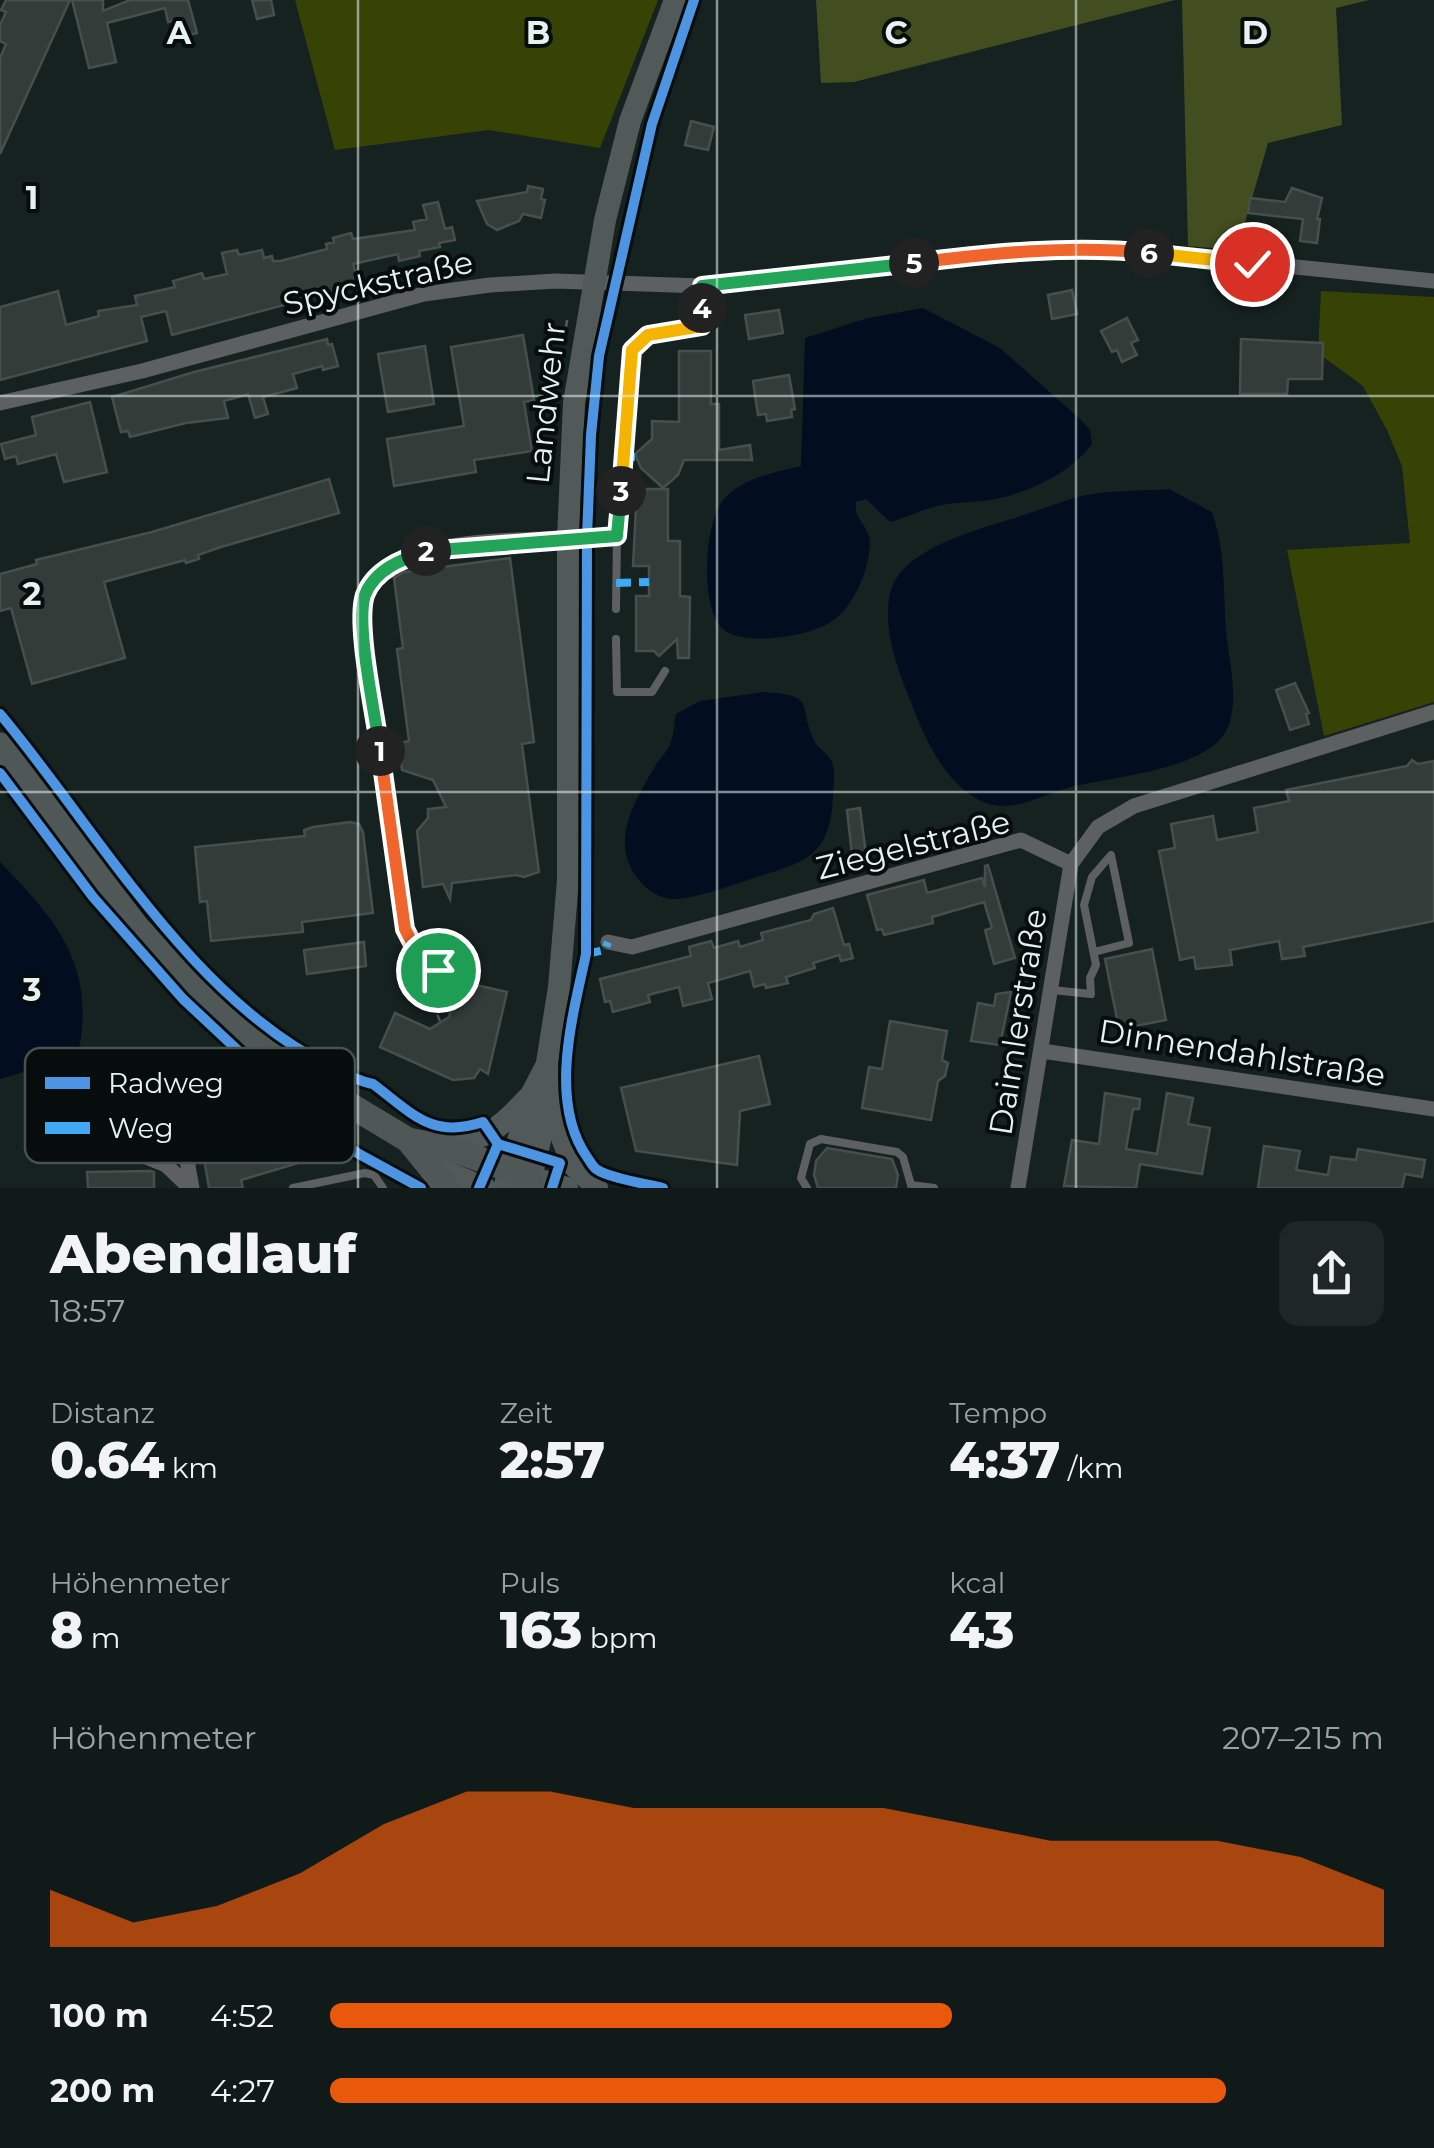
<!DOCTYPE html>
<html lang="de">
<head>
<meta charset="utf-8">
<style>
	body { margin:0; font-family:Montserrat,sans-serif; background:#1e2725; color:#f1f3f6; height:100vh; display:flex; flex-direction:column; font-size:38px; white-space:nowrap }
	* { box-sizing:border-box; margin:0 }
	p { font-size:32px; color:#9ca1a2 }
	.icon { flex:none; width:55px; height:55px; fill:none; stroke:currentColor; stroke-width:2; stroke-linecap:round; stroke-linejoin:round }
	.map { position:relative; height:1188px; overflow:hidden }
	.panel { display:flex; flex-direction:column; background:#101a18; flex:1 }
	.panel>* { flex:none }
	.pin { position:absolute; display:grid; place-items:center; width:85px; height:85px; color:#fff; margin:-42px; border:5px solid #fff; border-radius:50%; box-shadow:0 2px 10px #0007 }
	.km { position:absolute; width:50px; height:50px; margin:-25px; border-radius:50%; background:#222; color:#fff; font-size:28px; line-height:50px; text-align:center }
	.round { display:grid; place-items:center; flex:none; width:105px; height:105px; border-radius:20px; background:#1e2725 }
	.headline { display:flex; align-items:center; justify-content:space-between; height:170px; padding:0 50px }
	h1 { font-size:55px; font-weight:800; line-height:75px }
	.stats { display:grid; grid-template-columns:repeat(3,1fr); gap:15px; height:170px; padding:10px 50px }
	.stats div { display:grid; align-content:center }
	.stats b { font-size:50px; font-weight:800 }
	.stats small { font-size:28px; font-weight:400 }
	.stats p { font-size:28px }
	.chart { height:280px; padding:20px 50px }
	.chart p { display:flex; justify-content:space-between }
	.chart svg { width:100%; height:180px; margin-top:10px; fill:#ea580c; opacity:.7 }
	ul { padding:0 50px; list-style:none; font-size:32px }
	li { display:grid; grid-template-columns:160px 120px 1fr; align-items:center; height:75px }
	li i { height:25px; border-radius:12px; background:#ea580c }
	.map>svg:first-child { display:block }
</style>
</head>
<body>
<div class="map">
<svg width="1434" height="1188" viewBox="0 0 1434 1188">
	<rect width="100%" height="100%" fill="#162220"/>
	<g fill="#374305">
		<path d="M295,0H658L600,148L489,130L335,150Z"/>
		<path d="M1321,291L1434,297V702L1324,736L1287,550L1410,543L1402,466L1387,430L1363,386L1318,353Z"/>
	</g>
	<g fill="#424e20">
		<path d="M816,0H1175L854,82L821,83Z"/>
		<path d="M1182,0H1369L1336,8L1342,125L1268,143L1237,250L1188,246Z"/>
	</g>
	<g fill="#020d1f">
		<path d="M923,308L1000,348L1079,418L1090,430L1092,444C1070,474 1026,494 990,500C969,503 947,502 927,509C914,513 903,519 890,522L866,499L856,502C854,519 864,521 869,536C872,548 866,571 861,582C855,595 847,610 835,619C815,636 746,647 724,630C699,611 704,520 724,499C744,477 774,473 801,466L805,338L868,318Z"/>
		<path d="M1169,489L1212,512C1226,552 1223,591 1226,632C1229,662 1240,700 1227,729C1209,769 1113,777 1075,786C1042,794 1006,819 974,797C936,772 922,729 906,690C895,662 883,625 890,594C899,548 983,528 1021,516C1043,509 1064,500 1086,495C1113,490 1142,491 1169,489Z"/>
		<path d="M764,692C820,696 796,705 815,742C819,749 826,752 830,759C837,768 833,785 833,796C830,863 800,862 745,881C727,887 690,900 672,899C647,897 626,870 625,847C623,818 643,787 657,763C661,757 668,751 670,744C674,735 674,724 676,714L700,701Z"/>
		<path d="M0,862C56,919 95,965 79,1050L62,1061L0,1079Z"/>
	</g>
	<g fill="#333c39" stroke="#464f4b" stroke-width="2.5">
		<path d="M6,0H70L0,154V58L6,44L0,41V25L6,12L1,10Z"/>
		<path d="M72,0H103V11L130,0H188L197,33L180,37L176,20L168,22L165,8L107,23L116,62L89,68Z"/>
		<path d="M252,0H271L274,15L257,19Z"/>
		<path d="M691,121L714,127L708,150L685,145Z"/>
		<path d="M528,186L543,189L541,199L545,200L541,218L523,214L519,221L497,230L487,224L477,201L527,192Z"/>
		<path d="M1292,188L1322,198L1317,219H1320L1317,243L1300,241L1303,219L1248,213L1250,198L1285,202Z"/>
		<path d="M438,202L445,229L452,227L455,240L439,243L440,247L419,251L420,256L399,261L398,254L353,264L359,285L172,335L166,311L141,317L147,341L0,380V307L58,291L66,325L99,316L98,311L137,305L135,296L175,287L173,281L202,273L204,279L227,274L222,253L237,250L239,255L262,250L264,258L272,256L273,261H280L327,249L326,244L334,242L333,238L351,233L353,239L415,230L413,222L427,219L423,205Z"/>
		<path d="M1072,290L1077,314L1052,319L1048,295Z"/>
		<path d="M779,310L783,333L749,339L745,315Z"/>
		<path d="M1127,318L1138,340L1131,343L1137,355L1122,362L1117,350L1112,352L1101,331Z"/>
		<path d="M523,335L534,400L524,402L532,451L474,460L476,472L394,486L387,439L464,426L451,347Z"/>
		<path d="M327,339L328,345L332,344L338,366L323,370L322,366L293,374L297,388L263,397L268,414L255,418L248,394L224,401L228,418L186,423L130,437L128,431L121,432L112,397L194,372Z"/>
		<path d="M1241,339L1323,343L1322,379H1288L1287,394H1240Z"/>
		<path d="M425,346L434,404L388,412L378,354Z"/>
		<path d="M679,351H711V404H719V450L750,445L752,460H684L678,475L663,488L641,468L635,454L652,439V421L679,422Z"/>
		<path d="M789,375L795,409L791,410L792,417L767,421L766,414L758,415L753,381Z"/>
		<path d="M90,402L107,472L64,482L56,454L18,464L16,456L5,459L1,444L36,435L32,417Z"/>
		<path d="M329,479L339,513L221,547L198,555L199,559L186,563L185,560L104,582L125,658L32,684L11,608L0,611V574L37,564L36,560L152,532Z"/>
		<path d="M637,489H668V541H680V596L690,597L689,658H678L677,639L659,656L654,651H636V596H649V566H633Z"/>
		<path d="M510,558L534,742L522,744L539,872L524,877L516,875L452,883L450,899L443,884L423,887L417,831L428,818V809L446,807L433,780L402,770L399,743L409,741L397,649L403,648L394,578L404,572Z"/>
		<path d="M1295,683L1309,713L1306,714L1309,724L1290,730L1276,690Z"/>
		<path d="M1412,760L1418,764L1434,761V921L1303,947L1305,956L1282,959L1279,941L1230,950L1232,965L1196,969L1194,957L1180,960L1159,851L1175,848L1171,824L1213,816L1217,840L1258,832L1254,808L1289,801L1286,790L1407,766Z"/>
		<path d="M860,808L867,862L853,864L847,810Z"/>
		<path d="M350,822L359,824L363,832L373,913L302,922L303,932L211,941L207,901L200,902L195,847L305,836L304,830L313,827Z"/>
		<path d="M988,865L1015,958L994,964L985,930L992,928L984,902L932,917L933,923L884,935L882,929L877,930L867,895L924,880L927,893L982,878L985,887V866Z"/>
		<path d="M833,908L844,945L849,944L853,958L841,961L839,955L813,963L815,968L786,977L788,983L766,988L765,984L754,987L750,971L708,983L712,999L683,1006L679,987L648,995L650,1002L613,1012L610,1001L605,1002L600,979L691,956L689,947L711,941L714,948L738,941L740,947L763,940L761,933L811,920L814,914Z"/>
		<path d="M364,942L366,966L307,974L304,950Z"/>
		<path d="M1152,949L1166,1020L1119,1029L1105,959Z"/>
		<path d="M458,981L507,992L488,1074L480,1069L474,1078L453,1080L380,1047L395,1013L430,1029L449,1017Z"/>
		<path d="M1011,992L1000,1045L971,1041L978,1003L994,1006L996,994Z"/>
		<path d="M890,1021L947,1031L942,1060L948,1063L945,1076L938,1081L931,1120L862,1108L869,1067L882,1069Z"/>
		<path d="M759,1056L770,1104L740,1111L737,1165L636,1151L621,1088Z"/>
		<path d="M1105,1093L1140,1099L1139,1109H1133L1126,1149L1157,1154L1167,1093L1193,1098L1188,1124L1210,1128L1202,1174L1140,1164L1136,1188L1064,1186L1072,1140L1099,1144Z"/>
		<path d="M217,1095L220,1109L260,1097L291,1120L302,1162L241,1180L243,1188H209L194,1100Z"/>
		<path d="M1264,1146L1300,1151L1296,1170L1328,1175L1331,1157L1356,1160L1358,1149L1425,1160L1422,1177L1405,1174L1402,1188H1258Z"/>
		<path d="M827,1148L892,1159L898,1175L896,1188H818L814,1175L816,1161Z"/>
		<path d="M150,1171L154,1172V1188H88L87,1172Z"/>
	</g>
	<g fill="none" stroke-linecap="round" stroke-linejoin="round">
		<g stroke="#545a5a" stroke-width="2.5" stroke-dasharray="8 8" stroke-linecap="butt">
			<path d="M555,391L568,315"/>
			<path d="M552,425L553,403"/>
			<path d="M431,1000L440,1021"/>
		</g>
		<g stroke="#5d6061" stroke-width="8">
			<path d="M573,538L617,536"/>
			<path d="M616,609L617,536L632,350L648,335L702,326V287"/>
			<path d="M616,639L617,692H652L665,671"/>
			<path d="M1052,990L1091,994L1090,978L1096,965L1084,905L1092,877L1111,855L1129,943L1094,952"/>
			<path d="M911,1185L934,1188"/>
			<path d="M293,1188L365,1173L374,1175L383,1188"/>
			<path d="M807,1188L801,1178L810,1144L821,1139L897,1152L903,1157L911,1185"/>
		</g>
		<g stroke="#5d6061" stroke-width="15">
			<path d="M0,403L142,371L424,294L490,285L555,281L702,286L985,254L1118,249L1434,281"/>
			<path d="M608,942L632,947L1021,840L1071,864L1098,827L1134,806L1434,712"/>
			<path d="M419,956L409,964V976L416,984L426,985L435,979L438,970L431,958L419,956L405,929L363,627C364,617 362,605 365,595C386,536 516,541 568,538"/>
			<path d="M1042,1051L1434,1109"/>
			<path d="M190,1188L166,1165L144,1156L79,1146L81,1130C115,1112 140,1106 178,1110L192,1188"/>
			<path d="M1018,1188L1071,864"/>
		</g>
		<g stroke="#525959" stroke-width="22">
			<path d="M549,1104L572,1164L597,1188"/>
			<path d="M445,1147C490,1138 499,1128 530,1096"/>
			<path d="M430,1165L485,1188"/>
			<path d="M504,1188L532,1093L546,1066"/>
			<path d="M567,1188L531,1177L549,1104L547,1063L559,987L568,880V538L574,403L605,220L630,121L675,0"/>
		</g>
		<g stroke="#505857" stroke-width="25">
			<path d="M0,745L137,927L176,969L223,1014L297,1073L408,1140L447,1188"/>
			<path d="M408,1140L445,1147L531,1177L528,1188"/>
		</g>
		<g stroke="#3fa9f5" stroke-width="8" stroke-dasharray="15 8" stroke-linecap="butt">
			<path d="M625,457H635"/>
			<path d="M616,583L649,582"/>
			<path d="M586,954L605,950L608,942"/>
		</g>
		<g stroke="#060d0c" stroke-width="16">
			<g id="cycleway">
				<path d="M0,714C98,831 191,999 331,1067C345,1074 358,1081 373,1084C413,1114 432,1139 483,1122L498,1144"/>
				<path d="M0,773L93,897L183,999L323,1130L359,1154L421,1188"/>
				<path d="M479,1188L498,1144L560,1163L552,1188"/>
				<path d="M663,1188C647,1184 608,1178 596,1169C592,1166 590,1161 587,1157C548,1101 573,1015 586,954L587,537L591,435L599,356L652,124L694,0"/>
			</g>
		</g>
		<use href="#cycleway" stroke="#4d94e3" stroke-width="10"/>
	</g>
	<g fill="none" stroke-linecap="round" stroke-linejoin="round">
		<g stroke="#fff" stroke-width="20">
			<path id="split-1" d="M380,751L405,929L419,956L431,958L438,970"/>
		</g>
		<g stroke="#fff" stroke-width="20">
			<path id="split-2" d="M380,751C376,717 355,625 365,595C375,569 403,559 426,551"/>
		</g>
		<g stroke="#fff" stroke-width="20">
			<path id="split-3" d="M426,551L617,536L621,491"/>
		</g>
		<g stroke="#fff" stroke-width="20">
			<path id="split-4" d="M621,491L632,350L648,335L702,326V308"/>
		</g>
		<g stroke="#fff" stroke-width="20">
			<path id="split-5" d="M702,308V286L914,263"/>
		</g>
		<g stroke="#fff" stroke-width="20">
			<path id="split-6" d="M914,263C991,253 1072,245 1149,253"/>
		</g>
		<g stroke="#fff" stroke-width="20">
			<path id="split-7" d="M1149,253L1252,264"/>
		</g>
		<use href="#split-1" stroke="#f0652b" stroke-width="12"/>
		<use href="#split-2" stroke="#22a559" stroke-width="12"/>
		<use href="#split-3" stroke="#22a559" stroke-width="12"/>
		<use href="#split-4" stroke="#f5b400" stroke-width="12"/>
		<use href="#split-5" stroke="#22a559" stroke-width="12"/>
		<use href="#split-6" stroke="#f0652b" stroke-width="12"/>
		<use href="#split-7" stroke="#f5b400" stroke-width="12"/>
	</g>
	<path fill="none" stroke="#e6f2f0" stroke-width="2.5" stroke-opacity="0.55" d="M358,0V1188M717,0V1188M1076,0V1188M0,396H1434M0,792H1434"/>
	<g text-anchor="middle" stroke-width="8" stroke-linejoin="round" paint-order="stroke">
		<g font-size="32" fill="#e6f2f0" stroke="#060d0c">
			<text transform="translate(378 283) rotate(-13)" y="11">Spyckstraße</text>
			<text transform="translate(546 403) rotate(-84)" y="11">Landwehr</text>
			<text transform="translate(913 845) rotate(-14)" y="11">Ziegelstraße</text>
			<text transform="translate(1018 1022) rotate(-81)" y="11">Daimlerstraße</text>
			<text transform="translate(1242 1053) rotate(9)" y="11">Dinnendahlstraße</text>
		</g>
	</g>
	<rect x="25" y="1048" width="330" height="115" rx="15" fill="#060d0c" stroke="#495250" stroke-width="2.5"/>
	<rect x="45" y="1077" width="45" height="12" fill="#4d94e3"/>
	<rect x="45" y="1122" width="45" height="12" fill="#3fa9f5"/>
	<g font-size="28" fill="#e6f2f0">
		<text x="108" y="1093">Radweg</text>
		<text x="108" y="1138">Weg</text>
	</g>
	<g font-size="32" text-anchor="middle" font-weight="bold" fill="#e6f2f0" stroke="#060d0c" stroke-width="8" stroke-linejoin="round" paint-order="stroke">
		<text x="179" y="44">A</text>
		<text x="538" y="44">B</text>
		<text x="896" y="44">C</text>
		<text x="1255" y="44">D</text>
		<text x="32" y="209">1</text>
		<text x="32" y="605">2</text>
		<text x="32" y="1001">3</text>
	</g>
</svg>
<div class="pin" style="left:438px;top:970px;background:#1e9e55"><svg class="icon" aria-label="arrive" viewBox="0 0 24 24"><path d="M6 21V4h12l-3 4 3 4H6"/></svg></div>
<div class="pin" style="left:1252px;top:264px;background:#d93025"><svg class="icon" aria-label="check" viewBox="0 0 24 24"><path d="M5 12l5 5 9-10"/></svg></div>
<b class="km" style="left:380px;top:751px">1</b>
<b class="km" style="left:426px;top:551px">2</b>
<b class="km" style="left:621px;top:491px">3</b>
<b class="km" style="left:702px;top:308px">4</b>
<b class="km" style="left:914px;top:263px">5</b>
<b class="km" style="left:1149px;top:253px">6</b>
</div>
<section class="panel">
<div class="headline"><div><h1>Abendlauf</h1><p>18:57</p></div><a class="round"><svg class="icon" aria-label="share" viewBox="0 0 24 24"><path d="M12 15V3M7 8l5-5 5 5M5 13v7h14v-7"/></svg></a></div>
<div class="stats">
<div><p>Distanz</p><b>0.64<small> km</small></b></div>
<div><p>Zeit</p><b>2:57</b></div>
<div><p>Tempo</p><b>4:37<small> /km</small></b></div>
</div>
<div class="stats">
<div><p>Höhenmeter</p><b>8<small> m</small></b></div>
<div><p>Puls</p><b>163<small> bpm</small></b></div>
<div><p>kcal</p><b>43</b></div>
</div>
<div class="chart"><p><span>Höhenmeter</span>207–215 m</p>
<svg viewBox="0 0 160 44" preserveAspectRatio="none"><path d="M0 44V30L10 38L20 34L30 26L40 14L50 6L60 6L70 10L80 10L90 10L100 10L110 14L120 18L130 18L140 18L150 22L160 30V44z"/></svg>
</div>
<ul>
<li><b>100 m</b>4:52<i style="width:59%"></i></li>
<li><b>200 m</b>4:27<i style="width:85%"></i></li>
</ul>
</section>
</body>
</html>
